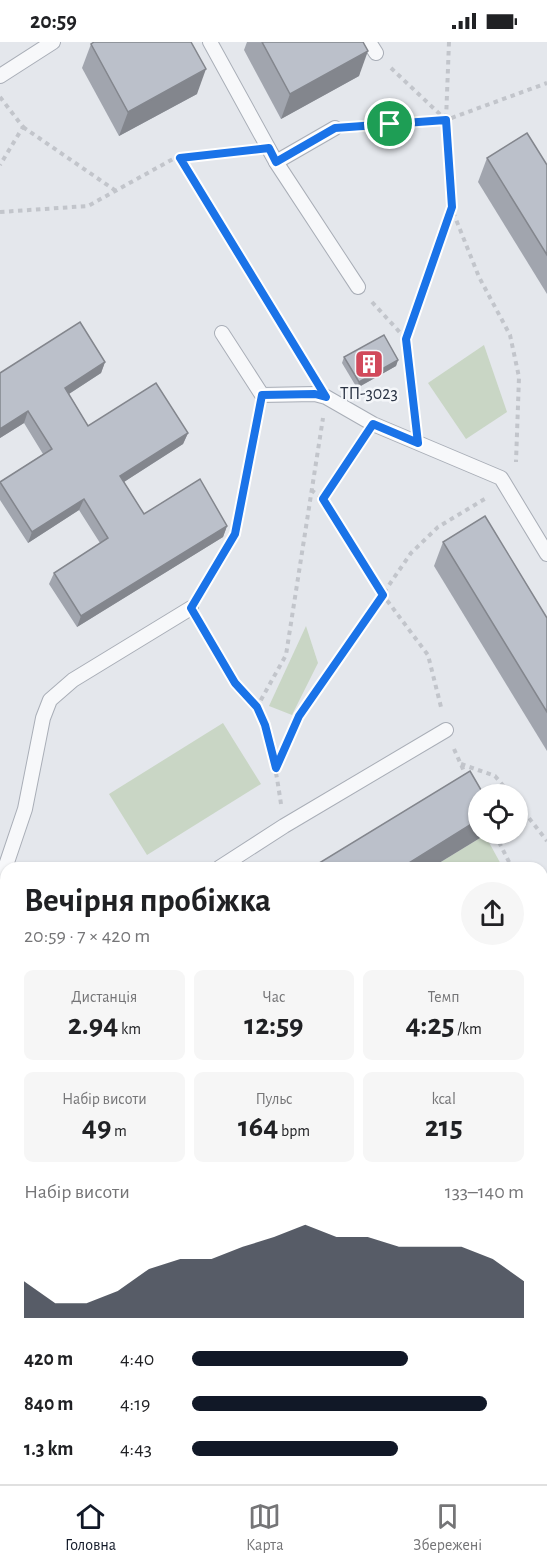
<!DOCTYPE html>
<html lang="uk">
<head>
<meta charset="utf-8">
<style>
	body { margin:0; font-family:"Alegreya Sans",sans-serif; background:#f6f6f6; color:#202124; height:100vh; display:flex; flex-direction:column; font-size:22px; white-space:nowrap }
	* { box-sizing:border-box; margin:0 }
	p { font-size:20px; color:#757577 }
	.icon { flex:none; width:33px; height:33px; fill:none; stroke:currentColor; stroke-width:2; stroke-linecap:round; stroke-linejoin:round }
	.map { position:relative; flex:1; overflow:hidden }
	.details { position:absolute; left:0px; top:820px; width:548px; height:622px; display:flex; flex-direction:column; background:#fff; border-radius:18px 18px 0 0; box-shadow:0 2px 4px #0004 }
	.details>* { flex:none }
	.buttons { position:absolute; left:468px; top:742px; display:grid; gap:12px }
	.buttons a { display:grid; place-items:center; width:60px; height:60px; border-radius:50%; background:#fff; box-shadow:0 2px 4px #0004; font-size:30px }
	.pin { position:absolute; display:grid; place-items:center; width:51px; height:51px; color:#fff; margin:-26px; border:3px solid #fff; border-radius:50%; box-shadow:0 2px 6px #0007 }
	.round { display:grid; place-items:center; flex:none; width:63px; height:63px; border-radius:32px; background:#f6f6f6 }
	.head { display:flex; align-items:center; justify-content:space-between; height:102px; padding:0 24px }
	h1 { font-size:33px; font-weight:700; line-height:45px }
	.figures { display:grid; grid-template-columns:repeat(3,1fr); gap:9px; height:102px; padding:6px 24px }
	.figures div { display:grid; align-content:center; border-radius:9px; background:#f6f6f6; text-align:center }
	.figures b { font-size:30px; font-weight:700 }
	.figures small { font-size:16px; font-weight:400 }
	.figures p { font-size:16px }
	.chart { height:168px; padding:12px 24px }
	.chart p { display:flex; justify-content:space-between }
	.chart svg { width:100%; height:108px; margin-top:6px; fill:#111827; opacity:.7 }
	ul { padding:0 24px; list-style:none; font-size:20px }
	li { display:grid; grid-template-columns:96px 72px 1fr; align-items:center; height:45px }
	li i { height:15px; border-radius:8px; background:#111827 }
	.status { display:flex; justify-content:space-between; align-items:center; height:42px; padding:0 30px; background:#fff; direction:ltr }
	.status svg { height:16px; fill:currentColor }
	.menu { display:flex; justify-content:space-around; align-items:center; height:84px; border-top:2px solid #e0e0e0; background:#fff; font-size:16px; color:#757577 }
	.menu a { display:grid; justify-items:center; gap:3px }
	.menu .selected { color:#111827 }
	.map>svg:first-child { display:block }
</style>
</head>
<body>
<div class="status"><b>20:59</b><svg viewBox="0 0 49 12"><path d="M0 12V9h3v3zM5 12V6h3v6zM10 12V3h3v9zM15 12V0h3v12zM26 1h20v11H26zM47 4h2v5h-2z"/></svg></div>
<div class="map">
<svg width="547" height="1442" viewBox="0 0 547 1442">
	<rect width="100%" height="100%" fill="#e4e7ec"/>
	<g fill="#d2d6de">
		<path d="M0,914L6,923V1166L0,1168Z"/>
		<path d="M6,1268V1437H408L394,1442H0V1271Z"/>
	</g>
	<g fill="#c9d6c5">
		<path d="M484,303L507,370L466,397L428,341Z"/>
		<path d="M306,584L318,621L292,673L269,664Z"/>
		<path d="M223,681L261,742L147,813L109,752Z"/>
		<path d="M485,793L503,826H431Z"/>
	</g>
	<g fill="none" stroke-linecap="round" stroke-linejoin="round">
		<g stroke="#a9aeb7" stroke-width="16">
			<g id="lane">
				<path d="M210,0L276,120L335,86"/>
				<path d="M369,0L376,11"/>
				<path d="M0,34L53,0"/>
				<path d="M276,120L358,245"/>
				<path d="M222,291L262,353L315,352L326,355L373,382L501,436L547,512"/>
				<path d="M219,826L284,784L446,688"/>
				<path d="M0,841L25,767L43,676L50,658L73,638L191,566"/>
				<path d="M0,889L6,899"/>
				<path d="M0,1091L6,1088"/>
				<path d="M542,1099L547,1097"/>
				<path d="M542,1170L547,1168"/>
				<path d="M542,1264L547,1262"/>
				<path d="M542,1360L547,1358"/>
			</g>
		</g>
		<g stroke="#a9aeb7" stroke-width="36">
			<g id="secondary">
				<path d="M542,1001L547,999"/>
				<path d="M0,1206L6,1204"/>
			</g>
		</g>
		<g stroke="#c2c5cb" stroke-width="4" stroke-dasharray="4.5 4.5" stroke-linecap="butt">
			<path d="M449,0L446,78L451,165L479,235L510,293L519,335L516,420"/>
			<path d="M391,26L446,78"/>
			<path d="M0,55L23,85L0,123"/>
			<path d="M23,85L116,149"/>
			<path d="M353,85L446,78L547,41"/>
			<path d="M180,116L311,331"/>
			<path d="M0,170L88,164L173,117L247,109"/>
			<path d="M372,260L406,297L415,377"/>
			<path d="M406,297L451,165"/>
			<path d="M311,448L323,457L383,553L428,613L442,669"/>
			<path d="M323,457L361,400"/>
			<path d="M201,550L235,492L258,374"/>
			<path d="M202,585L235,641L257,664"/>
			<path d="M454,707L467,736"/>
			<path d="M461,722L495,734L511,753"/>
			<path d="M276,726L299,674L411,511L438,485L488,455"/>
			<path d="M281,762C276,729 271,696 257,665L286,613L323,376"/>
			<path d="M518,762L547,799"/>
			<path d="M495,792L512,826"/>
			<path d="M542,885L547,896"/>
		</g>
		<use href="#lane" stroke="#f7f8fa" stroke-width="14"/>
		<use href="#secondary" stroke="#fff" stroke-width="33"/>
		<g stroke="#7d8696" stroke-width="7">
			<g id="rail">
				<path d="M542,1427L547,1425"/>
				<path d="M499,1442L514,1437"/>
			</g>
		</g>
		<use href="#rail" stroke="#f4f6f9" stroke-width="4.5" stroke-dasharray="14" stroke-linecap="butt"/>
	</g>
	<g fill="#a1a5ae">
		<path d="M247,0H363L359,34L281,77L244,8Z"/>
		<path d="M91,2L197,52L119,94L82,26Z"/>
		<path d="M487,116L547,123V252L478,140Z"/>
		<path d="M344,315L398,318L396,324L357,346L342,321Z"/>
		<path d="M105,320L101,331L69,352L88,384L188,391L183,402L124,440L144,472L227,484L223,495L77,585L49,542L54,531L100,501L79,468L28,501L0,458V440L43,412L24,381L0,396V331Z"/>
		<path d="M443,500L547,576V709L434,524Z"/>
	</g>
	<g fill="#83868d">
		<path d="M368,9L359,34L281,77L290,52Z"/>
		<path d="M206,27L197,52L119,94L128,70Z"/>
		<path d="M398,318L396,324L357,346L359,340Z"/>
		<path d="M105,320L101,331L61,357L65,346Z"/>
		<path d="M28,369L24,381L0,396V387Z"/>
		<path d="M188,391L183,402L116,445L120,434Z"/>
		<path d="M84,457L79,468L28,501L32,490Z"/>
		<path d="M227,484L223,495L77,585L81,574Z"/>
		<path d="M478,778V792H486L485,793L431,826H401Z"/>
		<path d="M6,1039V1049L0,1052V1042Z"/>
		<path d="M547,1069V1074L542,1076V1071Z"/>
		<path d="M547,1154V1159L542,1161V1155Z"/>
		<path d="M547,1248V1253L542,1255V1249Z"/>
		<path d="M547,1334V1340L542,1342V1336Z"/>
	</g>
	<g fill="#bbc0ca" stroke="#83868d" stroke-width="1.5">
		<path d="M94,0H191L206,27L128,70L91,2Z"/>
		<path d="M262,0H363L368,9L290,52Z"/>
		<path d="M527,91L547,123V213L487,116Z"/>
		<path d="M80,280L105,320L65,346L88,384L156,341L188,391L120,434L144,472L200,437L227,484L81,574L54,531L108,496L84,457L32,490L0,440L52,407L28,369L0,387V331Z"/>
		<path d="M384,293L398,318L359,340L344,315Z"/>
		<path d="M485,474L547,576V670L443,500Z"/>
		<path d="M470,729L484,753H478V778L401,826H311Z"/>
		<path d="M0,926L6,936V1039L0,1042Z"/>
		<path d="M547,1037V1069L542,1071V1039Z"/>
		<path d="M547,1113V1154L542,1155V1115Z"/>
		<path d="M542,1171L547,1172V1248L542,1249Z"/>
		<path d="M542,1265L547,1266V1334L542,1336Z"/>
	</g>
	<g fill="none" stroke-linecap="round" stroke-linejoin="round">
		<g stroke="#fff" stroke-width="12">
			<path id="route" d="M446,78L452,165L406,297L418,401L373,382L323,457L383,553L299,674L276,726L265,683L257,665L235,641L191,566L235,492L262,353L315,352L326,355L180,116L269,106L276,120L335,86Z"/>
		</g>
		<use href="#route" stroke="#1a73e8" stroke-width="8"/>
	</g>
	<defs>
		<g id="building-square" transform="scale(1.5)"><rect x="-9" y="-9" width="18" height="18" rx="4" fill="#d1495b" stroke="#f4f6f9"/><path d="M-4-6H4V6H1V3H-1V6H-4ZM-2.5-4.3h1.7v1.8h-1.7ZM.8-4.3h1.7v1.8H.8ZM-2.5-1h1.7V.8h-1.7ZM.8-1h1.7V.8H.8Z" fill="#fff"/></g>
	</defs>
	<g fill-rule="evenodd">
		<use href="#building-square" x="369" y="322"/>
	</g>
	<g text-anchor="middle" stroke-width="5" stroke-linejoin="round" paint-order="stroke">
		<g font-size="18" fill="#2b3445" stroke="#f4f6f9">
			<text x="369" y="357">ТП-3023</text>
		</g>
	</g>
</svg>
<div class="buttons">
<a><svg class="icon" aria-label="locate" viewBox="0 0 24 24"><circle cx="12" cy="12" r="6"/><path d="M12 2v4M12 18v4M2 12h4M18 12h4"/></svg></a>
</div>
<div class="pin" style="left:390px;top:82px;background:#1e9e55"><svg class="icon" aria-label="arrive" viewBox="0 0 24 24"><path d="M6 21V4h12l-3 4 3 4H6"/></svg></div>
<section class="details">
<div class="head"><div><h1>Вечірня пробіжка</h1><p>20:59 · 7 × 420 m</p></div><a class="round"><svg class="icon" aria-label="share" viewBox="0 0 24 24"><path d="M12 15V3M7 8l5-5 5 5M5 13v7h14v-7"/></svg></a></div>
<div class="figures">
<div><p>Дистанція</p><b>2.94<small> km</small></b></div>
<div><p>Час</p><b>12:59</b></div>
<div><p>Темп</p><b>4:25<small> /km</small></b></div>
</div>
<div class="figures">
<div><p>Набір висоти</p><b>49<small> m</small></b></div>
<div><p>Пульс</p><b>164<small> bpm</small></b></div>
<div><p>kcal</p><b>215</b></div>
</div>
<div class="chart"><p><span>Набір висоти</span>133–140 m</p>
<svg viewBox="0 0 160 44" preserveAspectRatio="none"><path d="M0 44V29L10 38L20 38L30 33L40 24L50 20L60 20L70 15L80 11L90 6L100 11L110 11L120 15L130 15L140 15L150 20L160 29V44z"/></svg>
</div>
<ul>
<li><b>420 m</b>4:40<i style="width:65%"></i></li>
<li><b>840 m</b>4:19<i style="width:89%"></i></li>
<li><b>1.3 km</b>4:43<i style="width:62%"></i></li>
</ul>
</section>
</div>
<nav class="menu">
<a class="selected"><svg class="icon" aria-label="home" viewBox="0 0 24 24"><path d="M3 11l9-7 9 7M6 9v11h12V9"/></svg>Головна</a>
<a><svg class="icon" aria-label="map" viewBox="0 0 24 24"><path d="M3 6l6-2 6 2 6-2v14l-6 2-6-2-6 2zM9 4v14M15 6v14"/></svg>Карта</a>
<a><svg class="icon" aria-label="saved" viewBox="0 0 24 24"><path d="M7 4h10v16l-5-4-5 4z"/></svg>Збережені</a>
</nav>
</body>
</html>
